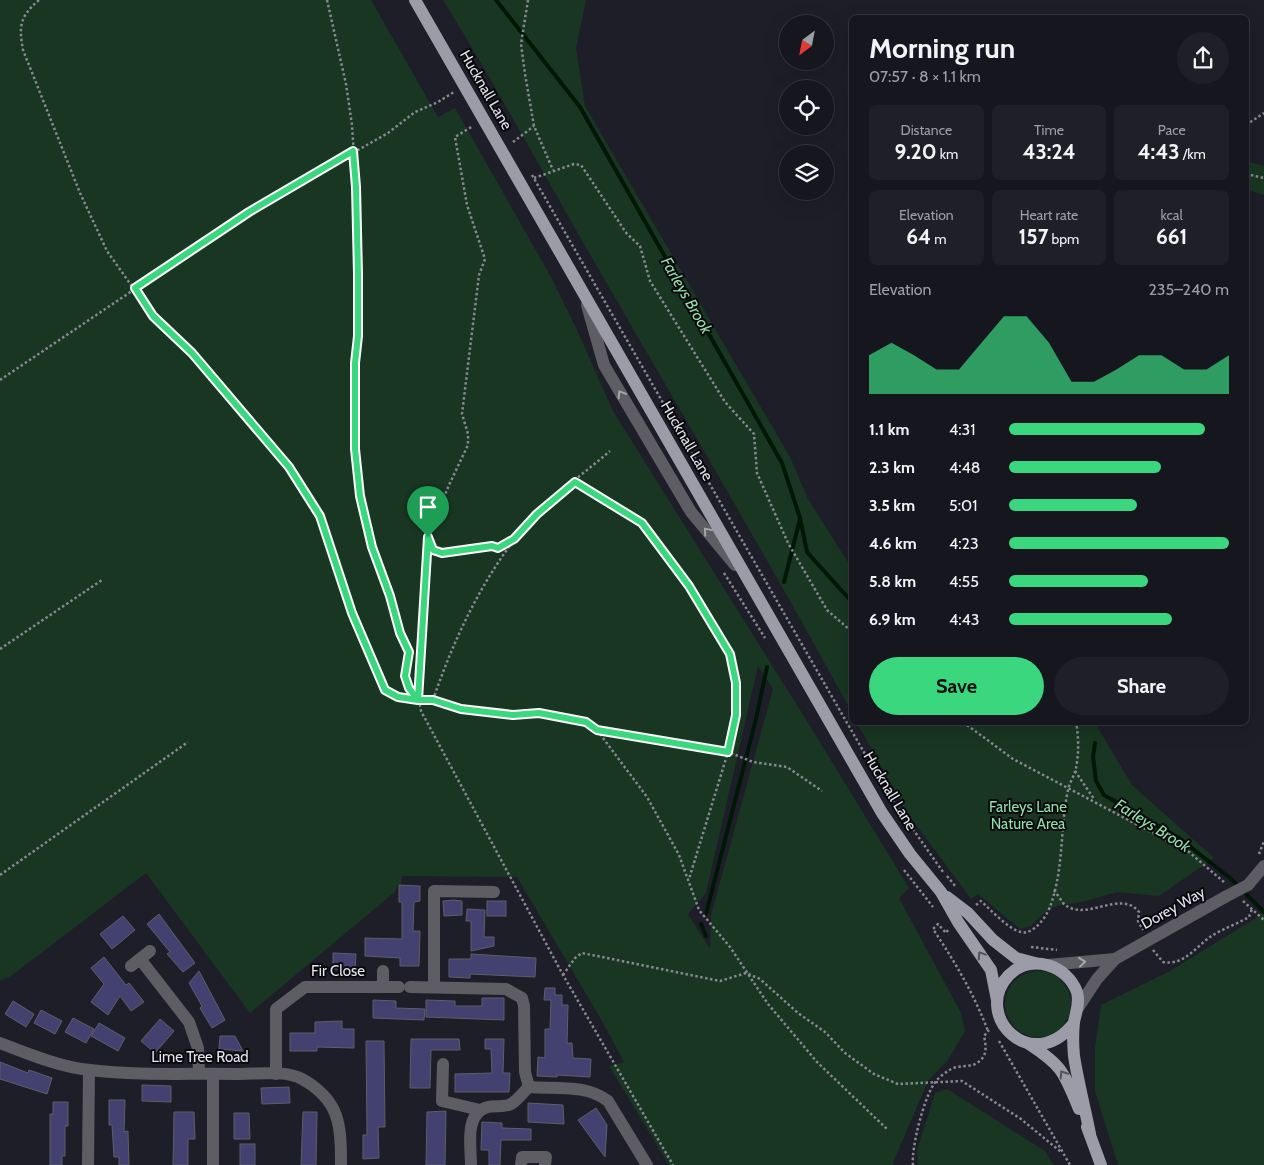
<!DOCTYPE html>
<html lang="en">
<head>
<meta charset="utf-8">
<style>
	body { margin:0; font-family:Cabin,sans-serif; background:#1f1f28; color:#f1f3f6; height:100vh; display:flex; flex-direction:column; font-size:19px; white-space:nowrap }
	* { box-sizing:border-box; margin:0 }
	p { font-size:16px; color:#9e9fa4 }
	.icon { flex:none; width:28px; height:28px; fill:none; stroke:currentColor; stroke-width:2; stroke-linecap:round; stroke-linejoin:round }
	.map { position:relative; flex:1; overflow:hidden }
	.panel { position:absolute; left:849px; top:15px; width:400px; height:710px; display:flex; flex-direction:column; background:#16161f; border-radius:8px; box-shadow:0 5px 20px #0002,0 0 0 1px #35353d }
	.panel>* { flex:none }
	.needle { width:32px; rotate:212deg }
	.buttons { position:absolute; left:779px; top:15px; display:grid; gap:10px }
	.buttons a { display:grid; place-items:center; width:55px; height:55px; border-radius:50%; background:#16161f; box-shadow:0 5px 20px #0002,0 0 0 1px #35353d; font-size:25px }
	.pin { position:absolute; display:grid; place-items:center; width:42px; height:42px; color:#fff; margin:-51px -21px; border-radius:50% 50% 50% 0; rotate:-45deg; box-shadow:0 0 5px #0007 }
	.pin .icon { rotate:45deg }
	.round { display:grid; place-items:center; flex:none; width:52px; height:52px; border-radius:26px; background:#1f1f28 }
	.overview { display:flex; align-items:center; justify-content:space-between; height:85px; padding:0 20px }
	h1 { font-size:28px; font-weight:700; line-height:38px }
	.metrics { display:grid; grid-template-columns:repeat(3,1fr); gap:8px; height:85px; padding:5px 20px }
	.metrics div { display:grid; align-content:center; border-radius:8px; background:#1f1f28; text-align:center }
	.metrics b { font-size:21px; font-weight:700 }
	.metrics small { font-size:14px; font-weight:400 }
	.metrics p { font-size:14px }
	.chart { height:140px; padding:10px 20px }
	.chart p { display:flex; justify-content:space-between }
	.chart svg { width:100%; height:90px; margin-top:5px; fill:#3ad77f; opacity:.7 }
	.action { display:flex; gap:10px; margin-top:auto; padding:10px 20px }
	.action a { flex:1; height:58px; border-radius:30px; background:#3ad77f; color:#111; font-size:20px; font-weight:700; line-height:58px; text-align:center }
	.action a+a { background:#1f1f28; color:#f1f3f6 }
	ul { padding:0 20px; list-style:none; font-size:16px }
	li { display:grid; grid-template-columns:80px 60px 1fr; align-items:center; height:38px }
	li i { height:12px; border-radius:6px; background:#3ad77f }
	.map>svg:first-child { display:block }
</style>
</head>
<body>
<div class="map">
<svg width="1264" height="1165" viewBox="0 0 1264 1165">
	<rect width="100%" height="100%" fill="#1e1e29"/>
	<g fill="#183622" fill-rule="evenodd">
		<path d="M0,0H371L438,117L455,108L551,277L577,330L613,411L815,734L909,888L899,898L961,1013L965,1031L948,1060L928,1081L893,1163L894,1165H669L609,1066L624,1062L602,1021L517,877L402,876L401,885H397L396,891L250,1013L146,873L11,976L0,981ZM758,666L773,689L711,915L710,949L688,914L706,893Z"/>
		<path d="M443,0H586L576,48L585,106L790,457L808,499L851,567V711C772,566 688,424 606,282C551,188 500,92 443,0Z"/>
		<path d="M1246,161L1264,166V195L1246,189Z"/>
		<path d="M857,723H1095L1132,785L1214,858L1159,896L1117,892L1082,902L1057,906L1045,912L1031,926L1020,929L978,894L971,899L906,811Z"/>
		<path d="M1264,913V1165H1118L1095,1091V1048L1101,1005L1170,971Z"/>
		<circle cx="1038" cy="1004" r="33"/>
		<path d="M947,1089L1045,1151L1054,1165H918L917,1150L935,1093Z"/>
	</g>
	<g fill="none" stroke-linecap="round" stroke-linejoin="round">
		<g stroke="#001707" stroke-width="4">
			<path d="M496,0L580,107L782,463L800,518L807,552L851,601"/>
			<path d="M784,582L800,519"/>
			<path d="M1062,722L1063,723"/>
			<path d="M1095,743L1093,757L1096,781L1104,795L1179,838L1230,878L1264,912"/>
			<path d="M706,914L756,719L767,667"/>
			<path d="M701,924L706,936"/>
		</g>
	</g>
	<g fill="#43416f" stroke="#5d5e6a">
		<path d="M399,885L420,886V901L414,902L413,931H420L419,966H400V958L365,956V938L402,939V902H399Z"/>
		<path d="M454,900L462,901V915L444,916L443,901Z"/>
		<rect x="487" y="901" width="19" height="15"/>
		<path d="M467,909L485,910L484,937H494V946L471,951V921H466Z"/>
		<path d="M159,914L195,963L183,972L167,954L170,952L147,924Z"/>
		<path d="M123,916L135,930L112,949L100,934Z"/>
		<path d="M333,953L356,954L355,970L333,969Z"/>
		<path d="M471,954L536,958L535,977L470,974V978L449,977V959H471Z"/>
		<path d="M104,957L126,985L129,983L144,1002L131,1011L120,996L108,1015L91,1002L104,984L91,968Z"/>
		<path d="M199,971L225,1020L212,1028L200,1008L202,1006L189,983Z"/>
		<path d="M545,988H555V995H562V1005H568L567,1043H572L573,1058L591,1059L590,1077L557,1075V1077L537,1076L538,1057L545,1058V1029H550L551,1000H544Z"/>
		<path d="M482,998H504V1020L426,1017V1000L455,1001V1006H482Z"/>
		<path d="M373,1000L396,1001V1008L425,1009L424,1020L373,1018Z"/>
		<path d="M13,1001L34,1014L26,1027L5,1014Z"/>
		<path d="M41,1010L62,1021L55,1034L34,1023Z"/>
		<path d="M73,1018L94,1029L86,1043L65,1032Z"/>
		<path d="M160,1019L174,1031L155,1053L141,1041Z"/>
		<path d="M342,1021V1029H354V1048L317,1047V1051H290V1033H315V1022Z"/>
		<path d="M99,1023L125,1038L118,1051L91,1036Z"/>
		<path d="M220,1036H235L243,1051L219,1049Z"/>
		<path d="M411,1039H459L460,1050H431L430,1088H410Z"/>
		<path d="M485,1039H504L503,1073H510L509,1092H455V1074L492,1073L491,1049H485Z"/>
		<path d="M366,1041H384L385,1127H378L379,1158L363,1159V1135H367Z"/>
		<path d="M0,1062L28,1073L29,1070L52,1078L47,1094L0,1079Z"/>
		<path d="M142,1085L171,1086V1102L142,1101Z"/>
		<path d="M289,1087L290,1103L262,1104L261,1088Z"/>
		<path d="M109,1100H125L124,1132L128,1131L129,1165H119V1157H114L112,1125H109Z"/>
		<path d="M53,1102H68V1126H65V1156H62V1165H50V1114H53Z"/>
		<path d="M528,1103L563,1105L564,1124L528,1122Z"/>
		<path d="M596,1108L607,1125L605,1157L578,1120Z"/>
		<path d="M446,1111L445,1165H426L427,1112Z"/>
		<path d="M174,1112H194L195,1139H188V1165H173Z"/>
		<path d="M303,1112H317L316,1165H301Z"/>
		<path d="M234,1113H249L250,1139H234Z"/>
		<path d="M482,1122L502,1123V1128L531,1129V1140H501L500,1165H489V1150H481Z"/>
		<rect x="240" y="1144" width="15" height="21"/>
	</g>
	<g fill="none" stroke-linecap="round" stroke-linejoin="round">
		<g stroke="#888892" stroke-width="2.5" stroke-dasharray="2.5 2.5" stroke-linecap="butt">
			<path d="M39,0C19,17 19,27 23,50L80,193L107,251L153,316L192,353L289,467L320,515L352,613L385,689L398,697L433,700L461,709L513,715L539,713L586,722L597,730L647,797L679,855L699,910L730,947L768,1004L817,1062L888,1130"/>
			<path d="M327,0L346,84L352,125L356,187L358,274L357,336L355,363V449L360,496L372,547L390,597L400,633L409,652L405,676L409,688L419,700L421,711L563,975L673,1165"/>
			<path d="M528,0L521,44L525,74L534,126L553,170"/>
			<path d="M1246,125L1264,113"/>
			<path d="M513,142L534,126"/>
			<path d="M1246,174L1264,178"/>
			<path d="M532,175L873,768"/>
			<path d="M534,178L574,164L581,165L627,234L640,246L650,281L725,402L754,434L757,473L788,543L827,610L851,631"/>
			<path d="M0,380L249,212L388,133L415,112L438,102L454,92"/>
			<path d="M575,481L642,523L689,586L730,654L736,683V715L728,752L689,879"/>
			<path d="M429,540L433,550L442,553L491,546L498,548L513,540"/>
			<path d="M724,573L765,638"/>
			<path d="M0,649L102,580"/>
			<path d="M419,700L428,537L449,485L468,445V434L462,414L479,275L485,259L467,205L455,137L473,126"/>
			<path d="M433,700C455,635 488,566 535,515C557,492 586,472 610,451"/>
			<path d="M963,722L1013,759L1189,852L1225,883"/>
			<path d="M598,730L728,752L753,762L787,767L822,791"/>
			<path d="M1075,771L1094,799"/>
			<path d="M884,788L943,872"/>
			<path d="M1259,854L1264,841"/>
			<path d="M904,870L933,907"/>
			<path d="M0,875L188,742"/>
			<path d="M947,876L956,887"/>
			<path d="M1054,890C1057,894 1060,899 1063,903C1085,924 1120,888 1139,912L1138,921L1143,930"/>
			<path d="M1243,901L1264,920"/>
			<path d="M976,905L981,901C991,910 1014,936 1027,932C1038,929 1048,914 1051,904C1064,867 1060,827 1068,790C1069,784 1073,778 1075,772C1079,757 1079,738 1076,722"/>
			<path d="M948,930L946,933L938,924L933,929C955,962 974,994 988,1031"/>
			<path d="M1031,947L1057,950"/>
			<path d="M1153,950L1163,962C1183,966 1195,948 1210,937C1222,929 1237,924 1249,917L1252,909"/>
			<path d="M563,975L575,958L582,953L720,981L746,973L760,979L798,1013L825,1032L845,1053L874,1074L898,1084L962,1081L1021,1119L1061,1152"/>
			<path d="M999,1041L1070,1165"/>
			<path d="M913,1165C911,1148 924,1098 934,1084C937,1079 943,1074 948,1071C957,1064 969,1068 977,1063C988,1056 986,1046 984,1036L989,1030"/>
		</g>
		<g stroke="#5d5d63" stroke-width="12">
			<path d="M587,305L604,365L691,512L735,565"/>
			<path d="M1248,885L1264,866"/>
			<path d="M140,959L189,1022L198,1048L199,1073"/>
			<path d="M1048,965L1115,959"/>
			<path d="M131,966L150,951"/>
			<path d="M383,987V971"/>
			<path d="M410,987L506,989L522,998L524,1006L525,1072L529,1087"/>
			<path d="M434,987V891L494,892"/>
			<path d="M1078,1008L1097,979L1115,959L1225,897"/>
			<path d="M0,1043C29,1054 60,1067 90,1070C139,1076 189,1073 238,1074C255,1074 287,1070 302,1079C340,1100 341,1125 341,1165"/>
			<path d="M443,1064L442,1101L480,1110"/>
			<path d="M276,1074V1009L305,987H399"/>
			<path d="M529,1087C555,1089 587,1084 608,1101L647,1165"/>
			<path d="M88,1165L89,1070"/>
			<path d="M213,1165V1074"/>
			<path d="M471,1165C471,1146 464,1113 488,1107C496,1105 504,1108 511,1104C518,1100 523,1092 529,1087"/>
			<path d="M521,1165L522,1157H546L545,1165"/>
		</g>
		<g stroke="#9b9ca7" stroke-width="12">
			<path d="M415,0L882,813L910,854L941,892L958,922L991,970L997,1000"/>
			<path d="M947,897L968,913L993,940L1016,958L1035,963"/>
			<path d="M1074,1023C1032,1077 971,1015 1009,975C1031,953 1067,965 1077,992C1080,1003 1076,1012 1074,1022C1073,1032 1073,1046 1074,1056C1078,1082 1085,1108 1090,1134"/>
			<path d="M1029,1044C1063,1066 1064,1073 1079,1109"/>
			<path d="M1087,1127L1101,1165"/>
		</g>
		<path stroke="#5d5d63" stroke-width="12" d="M1225,897L1248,885"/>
	</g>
	<defs><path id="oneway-chevron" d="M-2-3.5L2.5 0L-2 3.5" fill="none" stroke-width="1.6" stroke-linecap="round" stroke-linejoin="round" transform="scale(1.25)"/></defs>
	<g stroke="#a7a7ae">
		<use href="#oneway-chevron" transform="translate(621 394) rotate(-121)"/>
		<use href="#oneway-chevron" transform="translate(707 531) rotate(-130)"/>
		<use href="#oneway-chevron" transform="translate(1082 962) rotate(-6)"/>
	</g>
	<g stroke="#52525a">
		<use href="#oneway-chevron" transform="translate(981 955) rotate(-124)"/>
		<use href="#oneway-chevron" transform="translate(1063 1074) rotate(-123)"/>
	</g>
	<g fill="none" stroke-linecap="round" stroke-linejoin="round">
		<g stroke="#fff" stroke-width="10">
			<path id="route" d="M428,537L418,700L398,697L385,690L352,613L320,516L289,467L192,353L153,316L135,288L249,212L353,151L356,187L358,274V336L355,363V449L360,496L372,547L390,596L400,633L409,652L405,676L409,688L418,700H433L461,709L513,715L539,713L586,722L597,730L728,752L736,715V683L730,654L689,586L642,523L575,482L537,514L514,539L498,548L492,546L442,553L433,550L428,537"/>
		</g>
		<use href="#route" stroke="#3ad77f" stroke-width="6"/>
	</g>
	<g text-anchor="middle" stroke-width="4" stroke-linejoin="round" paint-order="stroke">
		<g font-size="15" fill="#e3e3eb" stroke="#09090d">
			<text transform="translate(486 90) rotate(60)" y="5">Hucknall Lane</text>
			<text transform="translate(687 441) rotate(60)" y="5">Hucknall Lane</text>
			<text transform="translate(890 791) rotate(59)" y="5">Hucknall Lane</text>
			<text transform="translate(1173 908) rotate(-29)" y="5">Dorey Way</text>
			<text x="338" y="976">Fir Close</text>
			<text x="200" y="1062">Lime Tree Road</text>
		</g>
		<g font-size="15" fill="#90dea8" stroke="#09090d">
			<text x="1028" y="812">Farleys Lane<tspan x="1028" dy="17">Nature Area</tspan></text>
		</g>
		<g font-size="16" font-style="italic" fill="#90dda8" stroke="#09090d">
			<text transform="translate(687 295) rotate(60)" y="6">Farleys Brook</text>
			<text transform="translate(1153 825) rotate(32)" y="6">Farleys Brook</text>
		</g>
	</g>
</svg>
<div class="buttons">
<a><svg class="needle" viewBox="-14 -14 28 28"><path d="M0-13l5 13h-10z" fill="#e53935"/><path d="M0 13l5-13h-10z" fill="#9e9fa4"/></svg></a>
<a><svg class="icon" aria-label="locate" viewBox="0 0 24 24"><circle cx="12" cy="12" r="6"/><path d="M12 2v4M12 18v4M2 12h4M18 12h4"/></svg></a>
<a><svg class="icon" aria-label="layers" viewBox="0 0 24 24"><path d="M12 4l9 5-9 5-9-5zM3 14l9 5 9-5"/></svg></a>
</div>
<div class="pin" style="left:428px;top:537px;background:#1e9e55"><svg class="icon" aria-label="arrive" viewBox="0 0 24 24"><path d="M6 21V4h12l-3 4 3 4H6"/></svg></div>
<section class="panel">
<div class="overview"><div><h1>Morning run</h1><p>07:57 · 8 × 1.1 km</p></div><a class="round"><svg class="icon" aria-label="share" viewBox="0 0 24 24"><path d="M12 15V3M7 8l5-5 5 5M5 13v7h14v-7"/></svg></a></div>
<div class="metrics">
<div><p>Distance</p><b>9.20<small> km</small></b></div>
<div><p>Time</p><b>43:24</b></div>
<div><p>Pace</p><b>4:43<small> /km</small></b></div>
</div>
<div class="metrics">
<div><p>Elevation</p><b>64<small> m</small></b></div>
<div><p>Heart rate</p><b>157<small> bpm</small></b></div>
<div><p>kcal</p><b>661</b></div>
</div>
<div class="chart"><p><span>Elevation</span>235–240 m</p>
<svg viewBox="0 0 160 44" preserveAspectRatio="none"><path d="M0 44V25L10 19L20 25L30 32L40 32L50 19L60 6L70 6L80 19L90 38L100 38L110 32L120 25L130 25L140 32L150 32L160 25V44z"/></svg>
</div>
<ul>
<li><b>1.1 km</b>4:31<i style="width:89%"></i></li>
<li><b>2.3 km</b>4:48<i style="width:69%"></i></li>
<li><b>3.5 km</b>5:01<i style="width:58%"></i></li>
<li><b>4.6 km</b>4:23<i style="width:100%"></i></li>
<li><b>5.8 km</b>4:55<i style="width:63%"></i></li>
<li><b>6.9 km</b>4:43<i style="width:74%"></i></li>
</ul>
<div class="action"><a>Save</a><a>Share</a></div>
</section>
</div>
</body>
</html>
